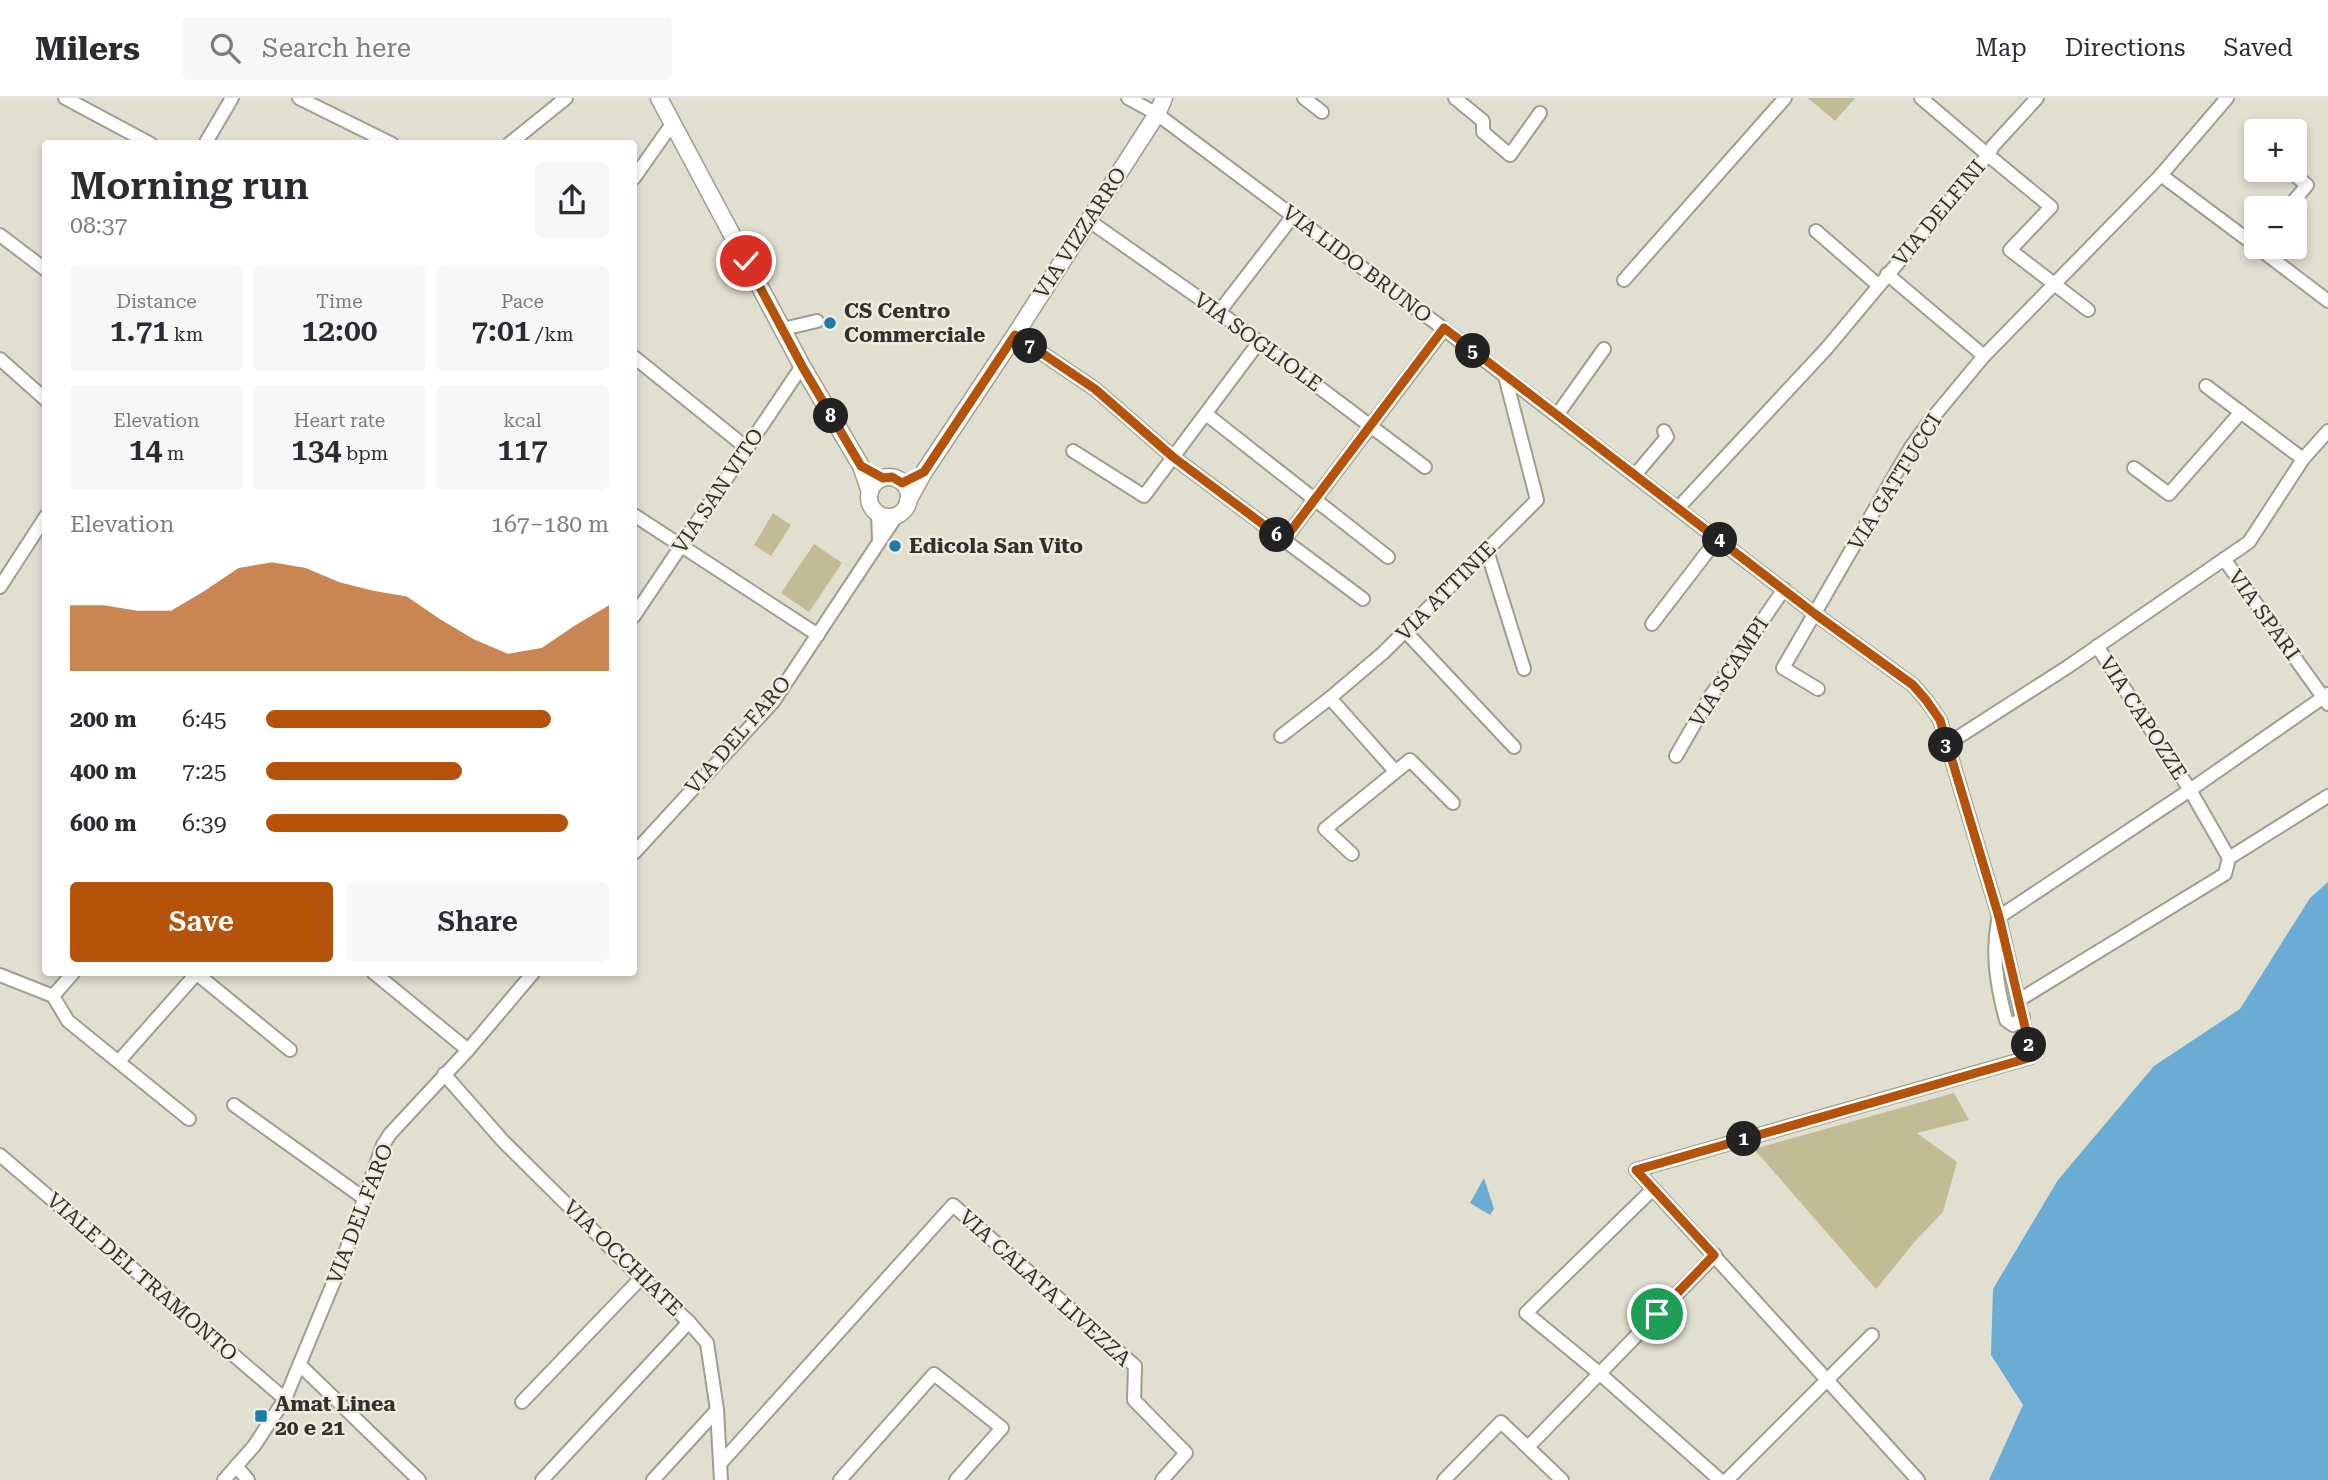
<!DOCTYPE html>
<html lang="en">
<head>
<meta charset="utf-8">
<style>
	body { margin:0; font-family:"Roboto Serif",serif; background:#f7f7f7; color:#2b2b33; height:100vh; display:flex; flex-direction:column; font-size:26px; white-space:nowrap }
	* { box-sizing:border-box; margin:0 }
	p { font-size:23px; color:#7c7c81 }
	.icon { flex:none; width:38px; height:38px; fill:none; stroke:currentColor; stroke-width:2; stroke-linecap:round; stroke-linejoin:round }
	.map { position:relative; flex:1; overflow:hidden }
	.side { position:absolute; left:42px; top:42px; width:595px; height:836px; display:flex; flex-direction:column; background:#fff; border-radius:7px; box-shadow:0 4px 10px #0003 }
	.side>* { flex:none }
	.fabs { position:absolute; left:2244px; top:21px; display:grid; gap:14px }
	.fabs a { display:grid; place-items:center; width:63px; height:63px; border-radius:7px; background:#fff; box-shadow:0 4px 10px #0003; font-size:35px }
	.pin { position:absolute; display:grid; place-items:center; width:60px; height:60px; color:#fff; margin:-30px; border:4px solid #fff; border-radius:50%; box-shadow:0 2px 7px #0007 }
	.km { position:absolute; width:35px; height:35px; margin:-18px; border-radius:50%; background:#222; color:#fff; font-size:19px; line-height:35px; text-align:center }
	.round { display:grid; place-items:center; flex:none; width:74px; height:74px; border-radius:7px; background:#f7f7f7 }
	.summary { display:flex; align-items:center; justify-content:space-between; height:119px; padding:0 28px }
	h1 { font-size:38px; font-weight:600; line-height:52px }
	.stats { display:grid; grid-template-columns:repeat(3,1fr); gap:10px; height:119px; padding:7px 28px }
	.stats div { display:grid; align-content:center; border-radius:7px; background:#f7f7f7; text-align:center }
	.stats b { font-size:30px; font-weight:600 }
	.stats small { font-size:19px; font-weight:400 }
	.stats p { font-size:19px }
	.chart { height:196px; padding:14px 28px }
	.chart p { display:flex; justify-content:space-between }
	.chart svg { width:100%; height:126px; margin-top:7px; fill:#b45309; opacity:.7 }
	.cta { display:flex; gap:14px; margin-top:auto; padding:14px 28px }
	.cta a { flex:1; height:80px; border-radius:7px; background:#b45309; color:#fff; font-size:28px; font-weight:600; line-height:80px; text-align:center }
	.cta a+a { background:#f7f7f7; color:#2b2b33 }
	ul { padding:0 28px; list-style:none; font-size:23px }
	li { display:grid; grid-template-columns:112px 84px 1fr; align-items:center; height:52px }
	li i { height:18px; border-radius:9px; background:#b45309 }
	header { display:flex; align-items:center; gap:42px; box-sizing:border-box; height:98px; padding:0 35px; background:#fff; border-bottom:2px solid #e1e1e2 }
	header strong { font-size:33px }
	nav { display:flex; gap:38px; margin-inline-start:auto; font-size:24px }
	.search { width:490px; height:63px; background:#f7f7f7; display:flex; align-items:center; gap:18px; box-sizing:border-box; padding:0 24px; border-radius:7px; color:#7c7c81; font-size:26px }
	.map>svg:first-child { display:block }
</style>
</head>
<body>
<header>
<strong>Milers</strong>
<div class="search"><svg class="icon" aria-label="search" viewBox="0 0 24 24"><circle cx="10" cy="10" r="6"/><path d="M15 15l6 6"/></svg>Search here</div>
<nav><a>Map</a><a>Directions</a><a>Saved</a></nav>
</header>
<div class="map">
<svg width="2328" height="1382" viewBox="0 0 2328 1382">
	<rect width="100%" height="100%" fill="#e1dfd0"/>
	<g fill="#c2bc95">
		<path d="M1808,0H1855L1835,23Z"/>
		<path d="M773,415L791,427L771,458L754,447Z"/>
		<path d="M814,446L842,465L809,514L781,495Z"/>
		<path d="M1954,995L1969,1022L1917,1035L1957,1064L1943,1114L1917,1141L1876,1191L1754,1051Z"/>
	</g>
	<g fill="#6aacd4">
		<path d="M2328,784V1382H1989L2023,1307L1991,1257L1993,1191L2058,1082L2154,968L2240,911L2310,800Z"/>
		<path d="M1484,1080L1494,1111L1490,1117L1470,1105Z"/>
	</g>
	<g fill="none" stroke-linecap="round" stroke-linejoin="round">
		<g stroke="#a09e8f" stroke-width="16">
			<g id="street">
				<path d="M65,0L151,46"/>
				<path d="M299,0L392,46"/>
				<path d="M1128,0L1157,16L1444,231L1815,516L1913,587L1926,602L1940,622L1999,819L2031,959L1636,1072L1918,1382"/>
				<path d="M1304,0L1322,14"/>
				<path d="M1455,0L1483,23V34L1510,57L1540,15"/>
				<path d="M2037,0L1993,48L1988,57L2051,109L2010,152L2088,212"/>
				<path d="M205,46L232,0"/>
				<path d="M509,46L566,0"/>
				<path d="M2288,72L2307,87L2288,110"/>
				<path d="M2161,77L2256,148"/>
				<path d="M634,80L672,26"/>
				<path d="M1088,122L1219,214L1425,369"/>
				<path d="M1816,133L1878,187"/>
				<path d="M0,137L46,172"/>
				<path d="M2257,149L2328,203"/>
				<path d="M1887,176L1984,258"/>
				<path d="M1624,182L1785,0"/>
				<path d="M1219,214L1293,118"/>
				<path d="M783,231L817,223"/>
				<path d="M1015,237L1095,291L1173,359L1363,501"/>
				<path d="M634,259L748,351"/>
				<path d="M0,261L46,302"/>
				<path d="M2206,288L2303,361"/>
				<path d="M1206,316L1388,459"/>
				<path d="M1557,317L1604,251"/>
				<path d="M1073,353L1144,398L1259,244"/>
				<path d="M2134,370L2169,396L2241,314"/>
				<path d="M1635,377L1667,339L1664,333"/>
				<path d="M1678,410L1827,250L1988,57L1921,0"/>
				<path d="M878,416L879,442"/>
				<path d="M634,417L818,537"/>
				<path d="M1284,442L1444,231"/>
				<path d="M1487,453L1524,571"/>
				<path d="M2224,461L2328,606"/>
				<path d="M0,489L46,418"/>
				<path d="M634,518L802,268"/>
				<path d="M1652,526L1718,440"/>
				<path d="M1405,533L1514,649"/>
				<path d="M2097,548L2190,692L2328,596"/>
				<path d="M1818,591L1783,570L1911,349L1930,323L1984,258L2161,77L2227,0"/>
				<path d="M1281,638L1330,600"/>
				<path d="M1946,647L2069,568L2249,444L2303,361L2328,333"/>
				<path d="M1676,658L1710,599L1784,491"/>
				<path d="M1395,673L1330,600L1383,555L1537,402L1505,278"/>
				<path d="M634,755L773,604L897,417"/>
				<path d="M1352,756L1325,731L1410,662L1453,705"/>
				<path d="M2229,760L2328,698"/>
				<path d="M196,875L290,952"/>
				<path d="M374,875L468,952"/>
				<path d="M0,877L53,898L68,923L189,1021"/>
				<path d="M53,898L73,875"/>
				<path d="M2019,902L2225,776L2229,760L2190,692L1999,819C1991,854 1997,888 2006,922L2013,927L2023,919"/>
				<path d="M119,963L197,875"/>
				<path d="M444,976L503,1043L641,1180L689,1224L707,1245L717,1312L721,1382"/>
				<path d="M234,1007L365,1101"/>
				<path d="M0,1057L285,1301"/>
				<path d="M1653,1091L1526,1215L1599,1275L1720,1382"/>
				<path d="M300,1267L419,1382"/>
				<path d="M522,1304L641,1180"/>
				<path d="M1528,1349L1715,1157"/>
				<path d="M720,1366L953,1107L1135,1268L1134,1302L1186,1355L1162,1382"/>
				<path d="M236,1368L248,1382"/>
				<path d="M224,1382L254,1348L285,1301L342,1164L383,1047L390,1036L468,952L533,875"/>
				<path d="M542,1382L689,1224"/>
				<path d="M653,1382L717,1312"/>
				<path d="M840,1382L934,1276L1002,1330L956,1382"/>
				<path d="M1444,1382L1501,1324L1562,1382"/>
				<path d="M1727,1382L1872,1237"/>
			</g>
		</g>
		<g stroke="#a09e8f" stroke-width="19">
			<g id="secondary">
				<path d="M659,0L802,268L861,368L870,394"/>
				<circle cx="889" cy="399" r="20"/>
				<path d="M908,403L924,374L1015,237L1157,16L1164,0"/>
			</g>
		</g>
		<use href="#street" stroke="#fff" stroke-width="12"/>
		<use href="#secondary" stroke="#fff" stroke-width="16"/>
	</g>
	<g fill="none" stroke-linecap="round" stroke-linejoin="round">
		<g stroke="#fff" stroke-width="14">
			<path id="route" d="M746,163L802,268L861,368L883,380L892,379L902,385L924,374L1015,237L1095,291L1173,359L1284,442L1444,230L1815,516L1913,587L1926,602L1940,622L1999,819L2032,959L1636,1072L1714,1157L1657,1216"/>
		</g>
		<use href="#route" stroke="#b45309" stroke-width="9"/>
	</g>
	<g fill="#1f7aa8" stroke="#eeecdd" stroke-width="2.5">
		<circle cx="830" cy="225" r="7"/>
		<circle cx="895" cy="448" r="7"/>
		<rect x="254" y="1311" width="14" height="14" rx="3.5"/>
	</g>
	<g text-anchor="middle" stroke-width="5" stroke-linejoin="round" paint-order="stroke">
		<g font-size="21" fill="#31302a" stroke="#eeecdd">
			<text transform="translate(1939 115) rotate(-50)" y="7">VIA DELFINI</text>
			<text transform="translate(1080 135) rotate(-57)" y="7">VIA VIZZARRO</text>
			<text transform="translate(1357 166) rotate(37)" y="7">VIA LIDO BRUNO</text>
			<text transform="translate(1258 244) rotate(36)" y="7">VIA SOGLIOLE</text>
			<text transform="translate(1895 384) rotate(-58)" y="7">VIA GATTUCCI</text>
			<text transform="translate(718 393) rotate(-56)" y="7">VIA SAN VITO</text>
			<text transform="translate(1446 493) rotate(-45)" y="7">VIA ATTINIE</text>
			<text transform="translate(2264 517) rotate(54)" y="7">VIA SPARI</text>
			<text transform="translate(1729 574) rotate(-57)" y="7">VIA SCAMPI</text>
			<text transform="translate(2143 620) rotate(57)" y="7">VIA CAPOZZE</text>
			<text transform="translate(738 637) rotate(-49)" y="7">VIA DEL FARO</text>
			<text transform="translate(360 1116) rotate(-69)" y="7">VIA DEL FARO</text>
			<text transform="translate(623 1160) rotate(44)" y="7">VIA OCCHIATE</text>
			<text transform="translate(142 1179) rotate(41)" y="7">VIALE DEL TRAMONTO</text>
			<text transform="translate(1045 1190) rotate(42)" y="7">VIA CALATA LIVEZZA</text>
		</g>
		<g font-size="21" font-weight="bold" fill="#31302a" stroke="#eeecdd" text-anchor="start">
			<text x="844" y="220">CS Centro<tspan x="844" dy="24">Commerciale</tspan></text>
			<text x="909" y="455">Edicola San Vito</text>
			<text x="275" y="1313">Amat Linea<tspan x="275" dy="24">20 e 21</tspan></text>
		</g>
	</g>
</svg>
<div class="fabs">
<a>+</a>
<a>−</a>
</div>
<div class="pin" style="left:1657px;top:1216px;background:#1e9e55"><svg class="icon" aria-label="arrive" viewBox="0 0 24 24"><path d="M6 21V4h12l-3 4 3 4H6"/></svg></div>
<div class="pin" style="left:746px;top:163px;background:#d93025"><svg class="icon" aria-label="check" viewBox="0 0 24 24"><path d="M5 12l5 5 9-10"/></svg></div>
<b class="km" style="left:1744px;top:1041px">1</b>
<b class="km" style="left:2029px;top:947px">2</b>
<b class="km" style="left:1946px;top:647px">3</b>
<b class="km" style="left:1720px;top:442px">4</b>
<b class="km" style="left:1473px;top:253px">5</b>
<b class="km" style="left:1277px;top:437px">6</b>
<b class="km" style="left:1030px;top:248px">7</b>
<b class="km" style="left:831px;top:318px">8</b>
<section class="side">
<div class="summary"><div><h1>Morning run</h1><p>08:37</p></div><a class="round"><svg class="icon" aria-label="share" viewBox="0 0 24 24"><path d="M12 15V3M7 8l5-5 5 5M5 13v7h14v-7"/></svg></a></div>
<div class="stats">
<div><p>Distance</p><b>1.71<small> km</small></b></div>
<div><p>Time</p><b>12:00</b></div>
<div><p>Pace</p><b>7:01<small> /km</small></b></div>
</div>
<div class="stats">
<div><p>Elevation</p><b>14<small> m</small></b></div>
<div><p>Heart rate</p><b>134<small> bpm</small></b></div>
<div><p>kcal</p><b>117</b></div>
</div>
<div class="chart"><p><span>Elevation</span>167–180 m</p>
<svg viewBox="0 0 160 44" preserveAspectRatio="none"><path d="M0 44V21L10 21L20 23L30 23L40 16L50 8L60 6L70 8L80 13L90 16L100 18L110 26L120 33L130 38L140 36L150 28L160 21V44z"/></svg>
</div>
<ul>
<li><b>200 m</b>6:45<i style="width:83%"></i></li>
<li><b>400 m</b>7:25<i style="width:57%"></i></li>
<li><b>600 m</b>6:39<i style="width:88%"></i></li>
</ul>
<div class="cta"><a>Save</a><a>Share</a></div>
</section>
</div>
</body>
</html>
